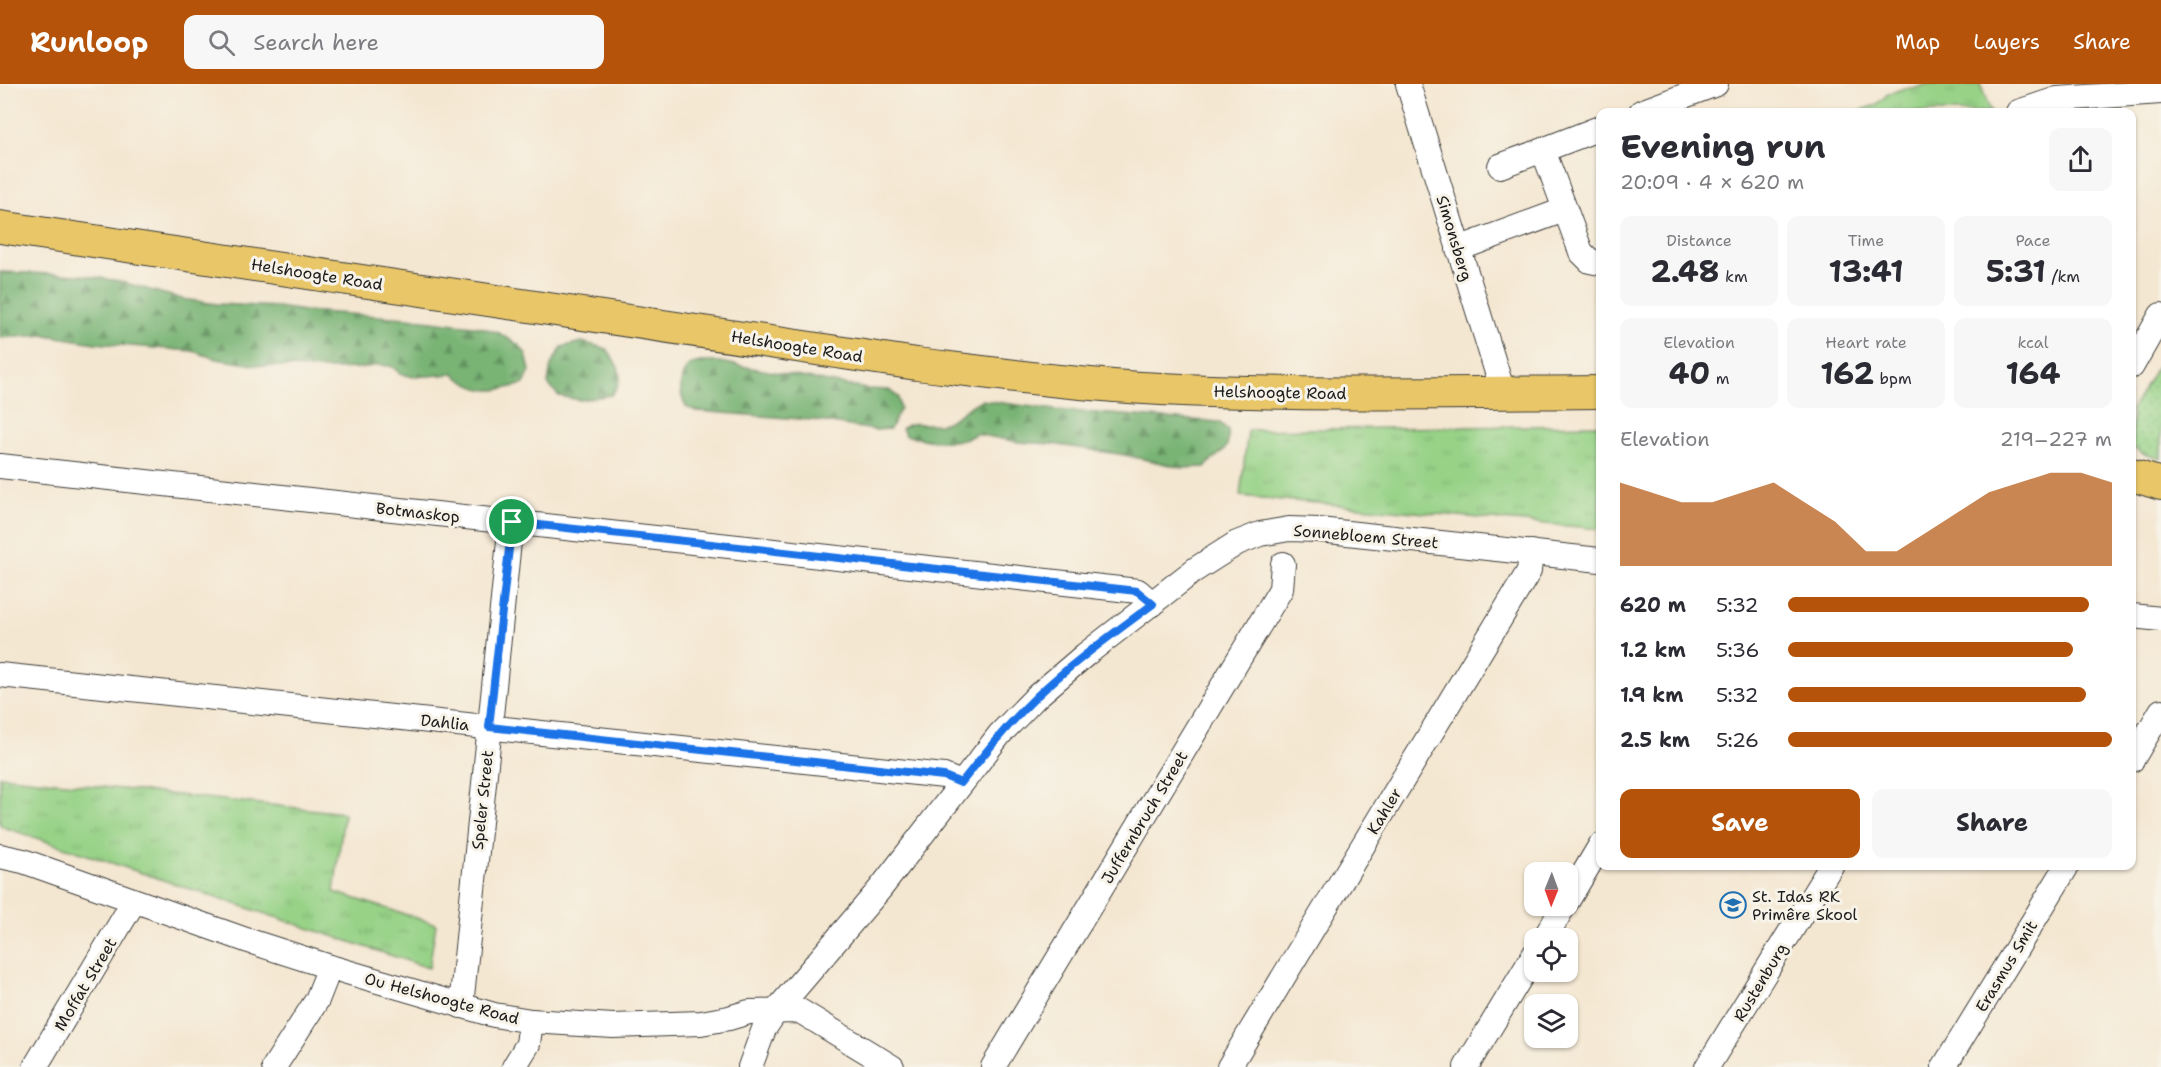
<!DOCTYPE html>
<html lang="en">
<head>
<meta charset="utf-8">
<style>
	body { margin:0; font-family:"Shantell Sans",sans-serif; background:#f7f7f7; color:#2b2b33; height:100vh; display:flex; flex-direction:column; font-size:22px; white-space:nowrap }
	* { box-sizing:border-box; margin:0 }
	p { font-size:20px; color:#7c7c81 }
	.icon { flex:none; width:33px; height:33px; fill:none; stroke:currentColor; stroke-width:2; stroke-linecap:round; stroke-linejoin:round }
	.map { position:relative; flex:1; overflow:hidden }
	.panel { position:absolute; left:1596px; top:24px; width:540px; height:762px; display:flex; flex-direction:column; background:#fff; border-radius:12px; box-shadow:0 2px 4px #0004 }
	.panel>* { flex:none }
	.needle { width:39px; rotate:181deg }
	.controls { position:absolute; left:1524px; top:778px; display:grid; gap:12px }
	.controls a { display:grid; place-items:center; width:54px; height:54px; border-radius:12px; background:#fff; box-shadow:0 2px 4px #0004; font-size:30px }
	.pin { position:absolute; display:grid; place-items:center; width:51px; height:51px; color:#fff; margin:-26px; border:3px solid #fff; border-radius:50%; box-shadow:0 2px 6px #0007 }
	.round { display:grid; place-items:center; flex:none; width:63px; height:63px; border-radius:12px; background:#f7f7f7 }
	.summary { display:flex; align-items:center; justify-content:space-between; height:102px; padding:0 24px }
	h1 { font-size:33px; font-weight:700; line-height:45px }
	.metrics { display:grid; grid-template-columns:repeat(3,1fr); gap:9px; height:102px; padding:6px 24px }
	.metrics div { display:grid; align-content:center; border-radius:12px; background:#f7f7f7; text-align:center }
	.metrics b { font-size:30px; font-weight:700 }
	.metrics small { font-size:16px; font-weight:400 }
	.metrics p { font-size:16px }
	.chart { height:168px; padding:12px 24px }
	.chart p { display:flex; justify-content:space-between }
	.chart svg { width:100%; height:108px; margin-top:6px; fill:#b45309; opacity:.7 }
	.button { display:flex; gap:12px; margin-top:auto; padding:12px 24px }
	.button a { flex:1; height:69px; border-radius:12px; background:#b45309; color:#fff; font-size:24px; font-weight:700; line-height:69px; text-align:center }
	.button a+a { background:#f7f7f7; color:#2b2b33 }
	ul { padding:0 24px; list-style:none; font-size:20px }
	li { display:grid; grid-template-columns:96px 72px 1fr; align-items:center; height:45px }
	li i { height:15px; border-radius:8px; background:#b45309 }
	header { display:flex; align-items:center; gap:36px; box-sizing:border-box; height:84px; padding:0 30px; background:#b45309; color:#fff }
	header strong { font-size:28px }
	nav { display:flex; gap:33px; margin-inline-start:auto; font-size:21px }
	.search { width:420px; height:54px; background:#f7f7f7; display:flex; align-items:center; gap:15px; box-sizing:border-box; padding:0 21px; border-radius:12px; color:#7c7c81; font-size:22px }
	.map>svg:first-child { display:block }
</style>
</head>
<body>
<header>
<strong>Runloop</strong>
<div class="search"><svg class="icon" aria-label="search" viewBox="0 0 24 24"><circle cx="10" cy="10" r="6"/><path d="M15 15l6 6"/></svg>Search here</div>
<nav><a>Map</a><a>Layers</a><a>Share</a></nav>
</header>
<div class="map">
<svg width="2161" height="983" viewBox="0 0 2161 983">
	<defs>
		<pattern id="grass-dots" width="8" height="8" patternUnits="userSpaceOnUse" patternTransform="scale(1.5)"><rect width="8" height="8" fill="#97d287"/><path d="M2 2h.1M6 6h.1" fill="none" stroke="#82b474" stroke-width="1.8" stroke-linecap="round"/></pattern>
		<pattern id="forest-firs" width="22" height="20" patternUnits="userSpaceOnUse" patternTransform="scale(1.5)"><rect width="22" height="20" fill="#79b474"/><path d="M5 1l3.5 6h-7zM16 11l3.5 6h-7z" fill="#62925e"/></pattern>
		<pattern id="park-tufts" width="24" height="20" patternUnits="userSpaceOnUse" patternTransform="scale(1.5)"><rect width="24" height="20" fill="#97d287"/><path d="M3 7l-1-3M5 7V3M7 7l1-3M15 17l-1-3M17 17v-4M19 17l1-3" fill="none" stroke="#82b474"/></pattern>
	</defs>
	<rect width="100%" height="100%" fill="#f7f3e8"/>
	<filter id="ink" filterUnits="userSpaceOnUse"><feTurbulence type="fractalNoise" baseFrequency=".0167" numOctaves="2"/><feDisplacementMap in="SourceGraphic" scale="12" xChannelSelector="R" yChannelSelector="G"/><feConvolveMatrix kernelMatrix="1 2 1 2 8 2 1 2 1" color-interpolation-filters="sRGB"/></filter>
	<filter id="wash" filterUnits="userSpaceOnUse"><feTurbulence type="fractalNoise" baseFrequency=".008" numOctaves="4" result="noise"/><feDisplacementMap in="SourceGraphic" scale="24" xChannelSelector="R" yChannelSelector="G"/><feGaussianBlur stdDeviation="1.35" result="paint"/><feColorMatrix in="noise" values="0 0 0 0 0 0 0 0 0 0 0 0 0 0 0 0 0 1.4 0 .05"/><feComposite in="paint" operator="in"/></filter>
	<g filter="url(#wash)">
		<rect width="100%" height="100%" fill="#f4e7d1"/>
		<path fill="url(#grass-dots)" stroke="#5a7752" stroke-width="1.5" d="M2161,275V375L2143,370L2132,363V325Z"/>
		<g fill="url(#forest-firs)" stroke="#4a6848" stroke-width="1.5">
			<path d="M0,188L81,191L119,197L182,215L217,220L278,223L305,227L407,234L481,243L499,249L519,261L526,270L530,287L524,300C492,308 480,311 453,290L414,293L401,290L391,282L377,281L362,284L327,285L254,281L217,275L192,267L95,259L46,251L0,254Z"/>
			<path d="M582,258L607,265C619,284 627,292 611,311L580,316L559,312L548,300L551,281L562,263Z"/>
			<path d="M700,278H719L867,305L889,306L898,313L900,325L890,345L875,346L813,336L696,327L686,323C679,310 678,294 689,281Z"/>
			<path d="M981,316L1056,326L1219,338L1228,346C1231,370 1218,367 1205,383L1183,384L1125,371L1052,360L1018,358L976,350C955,362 928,357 905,351L902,344C917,334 927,344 944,339C956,335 969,322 981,316Z"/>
		</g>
		<g fill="url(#park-tufts)" stroke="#5a7752" stroke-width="1.5">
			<path d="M1928,0H1980L1991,28H1854L1876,21L1888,10L1905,4H1916Z"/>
			<path d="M1600,341V445L1240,412L1248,346Z"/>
			<path d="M0,692L344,729L334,808L436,840L429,884L0,742Z"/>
		</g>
	</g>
	<g filter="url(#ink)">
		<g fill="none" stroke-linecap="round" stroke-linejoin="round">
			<g stroke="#3c3a37" stroke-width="26">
				<g id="minor">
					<path d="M1408,0L1503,308"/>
					<path d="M1641,28L1716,0"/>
					<path d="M2018,28L2057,15L2161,8"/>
					<path d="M1600,44L1543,66L1581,168L1590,177L1600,179"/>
					<path d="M1500,82L1543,66"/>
					<path d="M1458,165L1564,126"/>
					<path d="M2132,282L2161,231"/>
					<path d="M0,382L1138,507L1153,520"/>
					<path d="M2132,532L2161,535"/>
					<path d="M0,591L944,692L961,699"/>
					<path d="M2132,676L2161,627"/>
					<path d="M0,772L23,777L246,856L330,883L494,931L531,937L613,942L701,939L729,934L749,928L800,927L892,983"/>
					<path d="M1568,816L1600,762"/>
					<path d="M1544,855L1564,822"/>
					<path d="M461,922L511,438"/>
					<path d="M35,983L134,817"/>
					<path d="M274,983L317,916L330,883"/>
					<path d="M514,983L528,960L531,937"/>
					<path d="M750,983L764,945L776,927L880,805L1000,650L1037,612L1085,571L1196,485L1237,459L1260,450L1289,445L1319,446L1600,476"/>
					<path d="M993,983L1281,505L1283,480"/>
					<path d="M1229,983L1529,487L1531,468"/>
					<path d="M1466,983L1534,871"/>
					<path d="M1707,983L1831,782"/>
					<path d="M1944,983L2067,782"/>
				</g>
			</g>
			<g stroke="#3c3a37" stroke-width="34">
				<g id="major">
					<path d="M0,143L917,280C998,290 1079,301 1161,305C1307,312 1454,309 1600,308"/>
					<path d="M2132,391L2161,400"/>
				</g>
			</g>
			<use href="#minor" stroke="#fff" stroke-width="24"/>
			<use href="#major" stroke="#e9c769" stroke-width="32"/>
		</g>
	</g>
	<g fill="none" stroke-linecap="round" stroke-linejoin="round" filter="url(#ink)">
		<g stroke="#fff" stroke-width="12">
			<path id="route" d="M512,438L1137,507L1153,520C1113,550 1073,578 1037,612C1009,639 985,669 961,699L944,692L489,643Z"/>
		</g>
		<use href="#route" stroke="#1a73e8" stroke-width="8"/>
	</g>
	<defs>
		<g id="school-ring" transform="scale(1.35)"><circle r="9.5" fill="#f7f3e8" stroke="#1f6fb2" stroke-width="1.5"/><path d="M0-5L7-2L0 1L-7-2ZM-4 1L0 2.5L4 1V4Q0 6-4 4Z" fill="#1f6fb2"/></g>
	</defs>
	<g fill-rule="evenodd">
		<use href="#school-ring" x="1733" y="821"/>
	</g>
	<g text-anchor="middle" stroke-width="6" stroke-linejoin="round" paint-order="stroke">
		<g font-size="16" fill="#1c1c1c" stroke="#f7f3e8">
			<text transform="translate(1455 154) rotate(73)" y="6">Simonsberg</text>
			<text transform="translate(317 190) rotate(9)" y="6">Helshoogte Road</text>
			<text transform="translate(797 262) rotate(9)" y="6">Helshoogte Road</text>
			<text transform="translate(1280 308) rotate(1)" y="6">Helshoogte Road</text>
			<text transform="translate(418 428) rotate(6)" y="6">Botmaskop</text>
			<text transform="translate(1366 452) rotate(5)" y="6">Sonnebloem Street</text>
			<text transform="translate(445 638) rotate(6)" y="6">Dahlia</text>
			<text transform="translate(482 716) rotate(-84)" y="6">Speler Street</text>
			<text transform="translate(1384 727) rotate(-59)" y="6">Kahler</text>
			<text transform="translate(1144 733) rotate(-59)" y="6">Juffernbruch Street</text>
			<text transform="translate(2006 882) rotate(-59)" y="6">Erasmus Smit</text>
			<text transform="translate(1760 898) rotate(-59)" y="6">Rustenburg</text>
			<text transform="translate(85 900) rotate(-59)" y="6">Moffat Street</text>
			<text transform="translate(442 914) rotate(15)" y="6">Ou Helshoogte Road</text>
		</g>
		<g font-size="16" fill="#1c1c1c" stroke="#f7f3e8" text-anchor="start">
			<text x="1752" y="818">St. Idas RK<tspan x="1752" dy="18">Primêre Skool</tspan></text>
		</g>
	</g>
</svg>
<div class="controls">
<a><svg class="needle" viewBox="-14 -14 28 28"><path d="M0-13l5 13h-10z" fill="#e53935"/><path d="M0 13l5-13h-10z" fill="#7c7c81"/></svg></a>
<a><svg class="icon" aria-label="locate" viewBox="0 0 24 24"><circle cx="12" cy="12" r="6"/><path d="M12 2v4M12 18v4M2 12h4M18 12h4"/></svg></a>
<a><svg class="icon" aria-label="layers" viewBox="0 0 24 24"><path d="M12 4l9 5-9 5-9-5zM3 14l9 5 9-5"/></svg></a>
</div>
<div class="pin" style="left:512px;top:438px;background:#1e9e55"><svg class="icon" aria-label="arrive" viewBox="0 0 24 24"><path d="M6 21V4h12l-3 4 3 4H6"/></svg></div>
<section class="panel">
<div class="summary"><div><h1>Evening run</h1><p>20:09 · 4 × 620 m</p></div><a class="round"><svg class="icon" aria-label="share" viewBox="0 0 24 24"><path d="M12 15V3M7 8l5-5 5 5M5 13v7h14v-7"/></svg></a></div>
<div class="metrics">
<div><p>Distance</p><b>2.48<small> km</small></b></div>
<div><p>Time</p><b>13:41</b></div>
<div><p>Pace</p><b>5:31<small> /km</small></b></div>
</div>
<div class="metrics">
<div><p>Elevation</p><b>40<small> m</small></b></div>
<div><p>Heart rate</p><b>162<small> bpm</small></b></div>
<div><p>kcal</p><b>164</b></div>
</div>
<div class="chart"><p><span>Elevation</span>219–227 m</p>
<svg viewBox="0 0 160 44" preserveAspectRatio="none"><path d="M0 44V10L10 14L20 18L30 18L40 14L50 10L60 18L70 26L80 38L90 38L100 30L110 22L120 14L130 10L140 6L150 6L160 10V44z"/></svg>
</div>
<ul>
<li><b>620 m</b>5:32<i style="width:93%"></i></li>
<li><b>1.2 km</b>5:36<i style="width:88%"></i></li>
<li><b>1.9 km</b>5:32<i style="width:92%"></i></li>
<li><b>2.5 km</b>5:26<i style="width:100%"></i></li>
</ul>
<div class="button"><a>Save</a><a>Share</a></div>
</section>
</div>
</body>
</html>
